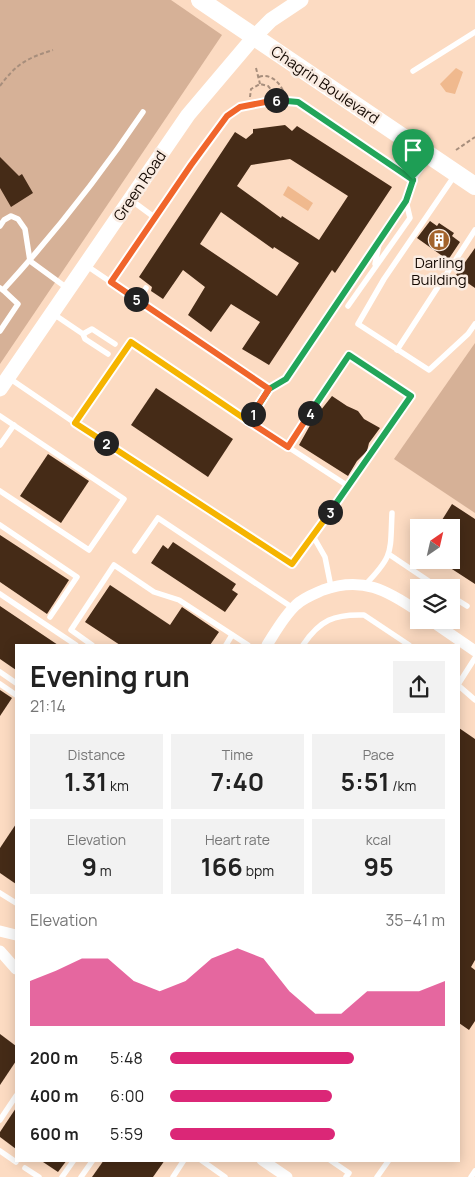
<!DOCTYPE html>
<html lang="en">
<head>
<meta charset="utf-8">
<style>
	body { margin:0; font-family:Manrope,sans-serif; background:#f2f2f2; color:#222; height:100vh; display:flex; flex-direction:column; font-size:19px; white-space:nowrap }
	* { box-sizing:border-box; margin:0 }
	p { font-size:16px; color:#767676 }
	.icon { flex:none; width:28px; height:28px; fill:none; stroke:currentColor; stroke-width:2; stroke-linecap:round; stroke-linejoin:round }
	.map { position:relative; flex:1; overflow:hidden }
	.panel { position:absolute; left:15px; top:644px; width:445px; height:518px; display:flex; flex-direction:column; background:#fff; border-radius:0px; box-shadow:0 2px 12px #0003 }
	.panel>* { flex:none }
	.needle { width:32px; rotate:34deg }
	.fabs { position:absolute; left:410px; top:519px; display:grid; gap:10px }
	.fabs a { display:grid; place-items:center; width:50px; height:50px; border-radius:0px; background:#fff; box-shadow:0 2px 12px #0003; font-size:25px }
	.pin { position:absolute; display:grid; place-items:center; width:42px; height:42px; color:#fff; margin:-51px -21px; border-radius:50% 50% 50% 0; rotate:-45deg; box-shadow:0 0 5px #0007 }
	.pin .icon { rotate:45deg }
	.km { position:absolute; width:25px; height:25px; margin:-12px; border-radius:50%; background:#222; color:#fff; font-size:14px; line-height:25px; text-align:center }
	.round { display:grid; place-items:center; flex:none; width:52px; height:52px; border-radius:0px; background:#f2f2f2 }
	.headline { display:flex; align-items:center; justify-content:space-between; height:85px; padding:0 15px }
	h1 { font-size:28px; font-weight:700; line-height:38px }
	.figures { display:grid; grid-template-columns:repeat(3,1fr); gap:8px; height:85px; padding:5px 15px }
	.figures div { display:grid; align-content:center; border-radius:0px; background:#f2f2f2; text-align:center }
	.figures b { font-size:25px; font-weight:700 }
	.figures small { font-size:14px; font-weight:400 }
	.figures p { font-size:14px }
	.chart { height:140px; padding:10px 15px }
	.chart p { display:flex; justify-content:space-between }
	.chart svg { width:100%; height:90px; margin-top:5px; fill:#db2777; opacity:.7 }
	ul { padding:0 15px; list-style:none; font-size:16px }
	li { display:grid; grid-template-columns:80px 60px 1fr; align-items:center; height:38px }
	li i { height:12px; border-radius:6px; background:#db2777 }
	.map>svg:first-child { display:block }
</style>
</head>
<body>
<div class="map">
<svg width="475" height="1177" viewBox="0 0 475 1177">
	<rect width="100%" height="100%" fill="#fcdbc2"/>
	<g fill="#d6b197">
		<path d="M0,0H171L222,35L0,364Z"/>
		<path d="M475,343V513L394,459Z"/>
	</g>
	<g fill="#f0b98e">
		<path d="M456,68L463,72L455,94L446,92L440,84Z"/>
		<path d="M288,186L313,203L308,211L283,195Z"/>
	</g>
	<g fill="#452b17" fill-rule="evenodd">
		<path d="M285,125L292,131L297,126L392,187L335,273L332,270L269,365L242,349L260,322L231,304L211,332L188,315L205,287L183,270L163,299L151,291L152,287L139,277L235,132L246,139L253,133V129ZM290,159L348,196L319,240L282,216L281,218L237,186L251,165ZM221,212L273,249L274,247L299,263L277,296L200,244Z"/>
		<path d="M0,157L19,176L22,174L33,193L11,207L0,188Z"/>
		<path d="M430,221L437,226L439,223L454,233L452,236L460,242L448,260L417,238Z"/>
		<path d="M475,248V288L456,275Z"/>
		<path d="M156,388L233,439L208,477L131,425Z"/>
		<path d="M332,396L347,406L358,411L364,419L380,428L369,443L367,451L357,461L348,476L299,445L313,420Z"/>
		<path d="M48,454L89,481L61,523L20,496Z"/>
		<path d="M452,504L475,519V584L438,560H451V528H437Z"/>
		<path d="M0,535L69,580L47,614L0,582Z"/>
		<path d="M173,542L236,584L232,590L238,594L225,612L151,563L163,545L168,549Z"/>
		<path d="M110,585L170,625L182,607L219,632L210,645H120L85,622Z"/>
		<path d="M0,606L58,645H16V670L0,659Z"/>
		<path d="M0,690L12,698L0,716Z"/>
		<path d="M459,728L475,739V960L471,967L475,970V1021L469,1030L459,1023Z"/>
		<path d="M16,824V884L0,873V848Z"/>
		<path d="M0,1034L16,1046V1061L0,1085Z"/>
		<path d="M16,1108V1149L0,1137V1132Z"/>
		<path d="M40,1160H67L58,1172Z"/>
		<path d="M104,1160H165L153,1177H92Z"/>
	</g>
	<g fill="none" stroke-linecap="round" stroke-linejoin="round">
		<g stroke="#a78e7c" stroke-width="2" stroke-dasharray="4 2.5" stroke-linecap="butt">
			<path d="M256,68L260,84"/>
			<path d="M259,77C270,73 280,82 284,93"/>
			<path d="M0,86C16,64 27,58 53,50"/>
			<path d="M250,97L251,89L260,84L268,86L275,94"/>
			<path d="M456,150L475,137"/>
		</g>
		<g stroke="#fff" stroke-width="5.5">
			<path d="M413,71L475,32"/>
			<path d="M455,175L384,279L358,324L429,370L468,334L475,324"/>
			<path d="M131,200L154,217L227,115C248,102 273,100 297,102L413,180"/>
			<path d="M0,226L4,220L11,216L18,219L25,229L30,261L67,288"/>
			<path d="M375,264L379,244"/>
			<path d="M87,266L269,389L286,379L406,201L413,180L429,158"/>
			<path d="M111,282L154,217"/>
			<path d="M0,288L3,290C55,233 100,176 143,112"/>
			<path d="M138,301L146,288"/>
			<path d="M348,306L410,218L406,201"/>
			<path d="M52,313L83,334L85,339L108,354"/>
			<path d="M0,331L18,304L3,290"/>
			<path d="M83,334L92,329L115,344"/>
			<path d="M397,350L475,230"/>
			<path d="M9,378L75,423L131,342L288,447L349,355L411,396L313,536L325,557L331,587"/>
			<path d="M0,416L124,499L89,550L0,491"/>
			<path d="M248,421L269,389"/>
			<path d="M75,423L292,564L313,536"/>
			<path d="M0,445L14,425"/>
			<path d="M288,447L348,486"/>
			<path d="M0,525L77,577L50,617"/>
			<path d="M135,551L158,518L293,608"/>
			<path d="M390,555L439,588"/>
			<path d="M365,585C394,555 390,553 392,513"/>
			<path d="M0,594L76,645"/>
			<path d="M451,596L467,606"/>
			<path d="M92,645L71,630L114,565L154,592L179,600L248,645"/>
			<path d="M226,645L232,635"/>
			<path d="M303,645C320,620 334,614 364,615L409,645"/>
			<path d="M0,672L16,683"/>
			<path d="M459,683L475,658"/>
			<path d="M0,684L16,695"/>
			<path d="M459,686L475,700"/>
			<path d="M0,893L16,903"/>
			<path d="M0,1120L16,1096"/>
			<path d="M0,1151L16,1162"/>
			<path d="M201,1160L225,1177"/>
			<path d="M330,1160L349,1173L346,1177"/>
			<path d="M25,1168L39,1177"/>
			<path d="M62,1177L74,1160"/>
			<path d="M81,1177L93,1160"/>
			<path d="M173,1177L184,1160"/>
			<path d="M377,1177L389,1160"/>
			<path d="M471,1177L475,1171"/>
		</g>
		<g stroke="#fff" stroke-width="11">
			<path d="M430,620L475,651"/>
			<path d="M267,645C276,631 284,616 296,605C303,598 314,594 323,590C362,576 387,590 419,612"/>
			<path d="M0,931L16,935"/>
			<path d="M0,951L16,969"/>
			<path d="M262,1160L287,1177"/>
		</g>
		<path stroke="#fff" stroke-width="15" d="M0,389L188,115L254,37L271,20L301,0"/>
		<path stroke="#fff" stroke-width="18" d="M200,0L475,186"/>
	</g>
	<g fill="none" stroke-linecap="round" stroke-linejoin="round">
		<g stroke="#fff" stroke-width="10">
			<path id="split-1" d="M253,414L269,389L286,379L406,201L413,180"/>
		</g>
		<g stroke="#fff" stroke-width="10">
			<path id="split-2" d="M106,443L75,423L131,342L248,421L253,414"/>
		</g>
		<g stroke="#fff" stroke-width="10">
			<path id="split-3" d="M106,443L292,564L330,512"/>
		</g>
		<g stroke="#fff" stroke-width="10">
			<path id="split-4" d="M310,413L349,355L411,396L330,512"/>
		</g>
		<g stroke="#fff" stroke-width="10">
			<path id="split-5" d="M136,299L269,389L248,421L288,447L310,413"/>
		</g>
		<g stroke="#fff" stroke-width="10">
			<path id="split-6" d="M136,299L111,282L191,165L227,116L240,107L276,100"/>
		</g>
		<g stroke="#fff" stroke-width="10">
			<path id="split-7" d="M276,100L298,102L413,180"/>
		</g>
		<use href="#split-1" stroke="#22a559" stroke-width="6"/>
		<use href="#split-2" stroke="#f5b400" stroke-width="6"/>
		<use href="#split-3" stroke="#f5b400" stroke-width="6"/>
		<use href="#split-4" stroke="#22a559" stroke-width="6"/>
		<use href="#split-5" stroke="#f0652b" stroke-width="6"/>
		<use href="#split-6" stroke="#f0652b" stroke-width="6"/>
		<use href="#split-7" stroke="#22a559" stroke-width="6"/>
	</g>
	<defs>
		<g id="building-disc" transform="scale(1.125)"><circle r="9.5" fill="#a2622b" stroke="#faece2"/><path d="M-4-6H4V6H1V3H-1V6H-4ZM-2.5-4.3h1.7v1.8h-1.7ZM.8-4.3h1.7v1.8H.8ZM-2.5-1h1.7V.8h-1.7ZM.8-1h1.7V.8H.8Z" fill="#fff"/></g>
	</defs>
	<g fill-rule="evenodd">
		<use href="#building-disc" x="439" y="240"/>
	</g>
	<g text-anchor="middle" stroke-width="5" stroke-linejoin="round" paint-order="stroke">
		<g font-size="15" fill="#150a03" stroke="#faece2">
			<text transform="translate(325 85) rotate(34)" y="5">Chagrin Boulevard</text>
			<text transform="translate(140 186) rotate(-56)" y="5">Green Road</text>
		</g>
		<g font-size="15" fill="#150a03" stroke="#faece2">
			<text x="439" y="268">Darling<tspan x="439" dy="17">Building</tspan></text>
		</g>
	</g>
</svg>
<div class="fabs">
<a><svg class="needle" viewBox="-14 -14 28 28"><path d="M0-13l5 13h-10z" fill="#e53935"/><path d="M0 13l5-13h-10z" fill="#767676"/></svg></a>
<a><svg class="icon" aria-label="layers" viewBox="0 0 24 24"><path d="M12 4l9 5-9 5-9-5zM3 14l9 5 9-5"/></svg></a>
</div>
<div class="pin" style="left:413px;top:180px;background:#1e9e55"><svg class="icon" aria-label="arrive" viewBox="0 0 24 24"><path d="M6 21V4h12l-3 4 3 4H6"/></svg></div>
<b class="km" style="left:253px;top:414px">1</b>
<b class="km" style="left:106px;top:443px">2</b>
<b class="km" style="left:330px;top:512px">3</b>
<b class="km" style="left:310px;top:413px">4</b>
<b class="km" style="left:136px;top:299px">5</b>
<b class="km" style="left:276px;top:100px">6</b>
<section class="panel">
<div class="headline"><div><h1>Evening run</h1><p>21:14</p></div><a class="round"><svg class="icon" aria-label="share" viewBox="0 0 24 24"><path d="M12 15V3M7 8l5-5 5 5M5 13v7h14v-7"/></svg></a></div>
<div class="figures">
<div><p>Distance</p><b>1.31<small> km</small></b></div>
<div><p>Time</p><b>7:40</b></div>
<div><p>Pace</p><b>5:51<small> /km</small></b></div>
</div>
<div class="figures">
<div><p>Elevation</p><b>9<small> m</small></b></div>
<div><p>Heart rate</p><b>166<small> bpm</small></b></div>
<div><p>kcal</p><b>95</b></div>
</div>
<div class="chart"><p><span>Elevation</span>35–41 m</p>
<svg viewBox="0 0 160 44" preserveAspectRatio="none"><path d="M0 44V22L10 17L20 11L30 11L40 22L50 27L60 22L70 11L80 6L90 11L100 27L110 38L120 38L130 27L140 27L150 27L160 22V44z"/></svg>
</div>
<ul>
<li><b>200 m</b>5:48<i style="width:67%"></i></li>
<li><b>400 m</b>6:00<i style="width:59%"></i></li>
<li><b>600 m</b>5:59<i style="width:60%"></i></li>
</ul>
</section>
</div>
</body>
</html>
